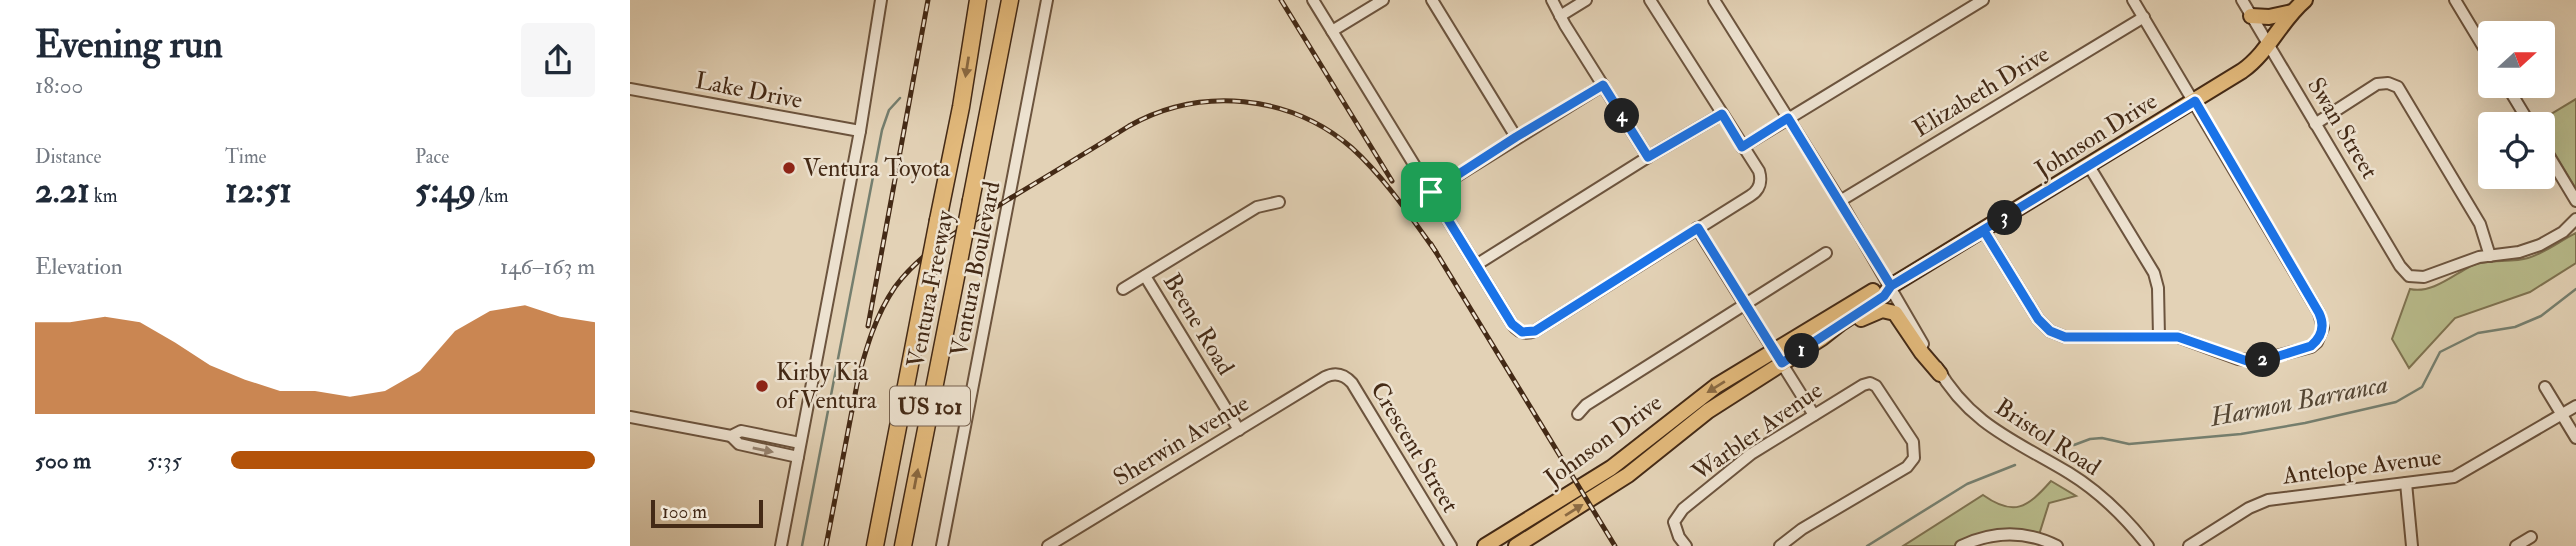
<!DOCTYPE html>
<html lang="en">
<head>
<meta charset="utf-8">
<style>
	body { margin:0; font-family:"IM FELL Double Pica",serif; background:#f6f6f7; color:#1f2937; height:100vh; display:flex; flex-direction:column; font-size:26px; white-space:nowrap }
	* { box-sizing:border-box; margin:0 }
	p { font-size:23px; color:#747a83 }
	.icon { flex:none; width:38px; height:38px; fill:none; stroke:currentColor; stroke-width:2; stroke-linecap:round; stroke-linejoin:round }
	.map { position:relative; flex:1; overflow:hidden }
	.details { display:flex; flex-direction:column; background:#fff; width:630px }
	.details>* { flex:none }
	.needle { width:46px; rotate:69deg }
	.buttons { position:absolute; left:1848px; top:21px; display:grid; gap:14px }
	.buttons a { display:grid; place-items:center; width:77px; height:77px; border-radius:7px; background:#fff; box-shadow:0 7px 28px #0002; font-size:35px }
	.scale { position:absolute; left:21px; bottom:18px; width:112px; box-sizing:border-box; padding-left:7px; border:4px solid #442a16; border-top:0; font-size:19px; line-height:24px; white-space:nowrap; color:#442a16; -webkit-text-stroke:5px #ede2d0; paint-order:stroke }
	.pin { position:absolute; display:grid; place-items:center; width:60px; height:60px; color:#fff; margin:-30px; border-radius:14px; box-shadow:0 4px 10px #0006 }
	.km { position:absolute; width:35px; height:35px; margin:-18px; border-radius:50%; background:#222; color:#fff; font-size:19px; line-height:35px; text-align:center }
	.round { display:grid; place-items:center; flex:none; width:74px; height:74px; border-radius:7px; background:#f6f6f7 }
	.summary { display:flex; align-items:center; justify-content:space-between; height:119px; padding:0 35px }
	h1 { font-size:38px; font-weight:700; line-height:52px }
	.figures { display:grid; grid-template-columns:repeat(3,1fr); gap:10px; height:119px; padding:7px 35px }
	.figures div { display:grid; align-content:center }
	.figures b { font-size:35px; font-weight:700 }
	.figures small { font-size:19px; font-weight:400 }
	.figures p { font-size:19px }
	.chart { height:196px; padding:14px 35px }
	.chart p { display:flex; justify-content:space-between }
	.chart svg { width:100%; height:126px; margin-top:7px; fill:#b45309; opacity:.7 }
	ul { padding:0 35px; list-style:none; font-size:23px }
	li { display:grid; grid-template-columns:112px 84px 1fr; align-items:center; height:52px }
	li i { height:18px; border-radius:9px; background:#b45309 }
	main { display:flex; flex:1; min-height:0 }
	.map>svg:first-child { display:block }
</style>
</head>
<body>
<main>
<section class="details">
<div class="summary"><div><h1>Evening run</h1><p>18:00</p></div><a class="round"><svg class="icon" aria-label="share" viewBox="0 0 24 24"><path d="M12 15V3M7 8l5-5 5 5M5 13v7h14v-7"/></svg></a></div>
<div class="figures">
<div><p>Distance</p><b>2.21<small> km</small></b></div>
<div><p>Time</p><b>12:51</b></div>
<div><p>Pace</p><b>5:49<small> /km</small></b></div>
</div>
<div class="chart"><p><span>Elevation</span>146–163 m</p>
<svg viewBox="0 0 160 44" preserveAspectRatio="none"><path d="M0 44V12L10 12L20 10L30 12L40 19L50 27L60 32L70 36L80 36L90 38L100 36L110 29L120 15L130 8L140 6L150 10L160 12V44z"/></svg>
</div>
<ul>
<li><b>500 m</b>5:35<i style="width:100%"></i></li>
</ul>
</section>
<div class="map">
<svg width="1946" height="546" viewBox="0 0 1946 546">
	<rect width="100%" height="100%" fill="#e3d2b6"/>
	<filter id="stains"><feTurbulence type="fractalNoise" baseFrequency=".00286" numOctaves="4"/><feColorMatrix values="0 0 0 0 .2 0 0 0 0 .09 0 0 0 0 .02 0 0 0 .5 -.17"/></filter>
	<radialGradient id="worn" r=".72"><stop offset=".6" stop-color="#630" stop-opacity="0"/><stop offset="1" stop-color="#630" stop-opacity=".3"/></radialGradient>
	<g fill="#b8bb8b" stroke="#7e7250" stroke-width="2">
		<path d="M1946,99V189L1913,134V124L1906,123Z"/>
		<path d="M1946,233V263L1900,292L1825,318L1779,368L1762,339L1780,289C1801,294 1822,276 1839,267C1853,259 1881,263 1898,258C1915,253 1930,241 1946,233Z"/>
		<path d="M1421,481L1446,496L1419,503L1408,538L1393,535L1331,546H1273L1353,495C1384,517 1397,508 1421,481Z"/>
	</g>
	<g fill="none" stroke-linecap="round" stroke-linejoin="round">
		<g stroke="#757f6f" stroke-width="2.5">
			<path d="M1444,445L1460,439L1472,438L1499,444L1611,434L1675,423L1766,402L1792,387L1810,352L1848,333L1885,327L1911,316L1946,289"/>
			<path d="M172,546L252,130L259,110L270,98"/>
			<path d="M1237,546L1337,484L1385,465"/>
		</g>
		<g stroke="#6c543e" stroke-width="14">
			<g id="minor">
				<path d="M683,0L882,324C888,332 895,335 905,331L1120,196C1130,190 1132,181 1129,171L1020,0"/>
				<path d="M802,0L886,137"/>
				<path d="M922,0L935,25L1018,157"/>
				<path d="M1084,0L1210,201L1293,344"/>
				<path d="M1612,0L1770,266L1779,276L1794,277L1849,257L1889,252L1910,245L1933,232L1946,219"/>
				<path d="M1825,0L1860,58"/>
				<path d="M930,16L956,0"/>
				<path d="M702,31L753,0"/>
				<path d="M1877,86L1900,124"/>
				<path d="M0,89L230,131"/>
				<path d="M1685,124L1747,84L1758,83L1768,87L1850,224L1860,256"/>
				<path d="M1913,146L1946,201"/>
				<path d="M1112,147L1353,0"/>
				<path d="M1459,166L1524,273L1528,288L1529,337"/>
				<path d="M801,192L973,85"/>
				<path d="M1210,201L1514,17"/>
				<path d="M1067,228L1184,415"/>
				<path d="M1354,231L1408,319L1420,331L1435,337H1548L1608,359L1627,361L1681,347L1687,342L1693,328L1689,313L1503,0"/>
				<path d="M846,265L1018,157L1092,114"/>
				<path d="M515,276L609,430"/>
				<path d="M493,289L627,207L649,202"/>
				<path d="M1307,367C1340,425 1386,441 1439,473C1470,492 1496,518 1518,546"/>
				<path d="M1915,387L1946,438"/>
				<path d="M948,414L956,405L1196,253"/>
				<path d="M0,417L101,436L111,431L170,443"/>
				<path d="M101,436L109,444L168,457"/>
				<path d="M1776,483L1782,546"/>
				<path d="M151,546L230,131L251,0"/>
				<path d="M312,546L417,0"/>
				<path d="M418,546L695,377C705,372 714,374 722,383L821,546"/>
				<path d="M1056,546L1049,537L1044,522L1053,509L1121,454L1233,385L1240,383L1246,386L1283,442L1284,458L1277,467L1172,529L1150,546"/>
				<path d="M1331,546C1363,531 1395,530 1427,546"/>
				<path d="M1559,546L1619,508L1638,500L1824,477L1946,406"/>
				<path d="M1886,546L1901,537"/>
			</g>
		</g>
		<g stroke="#442a16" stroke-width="18">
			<g id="major">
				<path d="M1621,16L1639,17L1662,12"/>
				<path d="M1231,319L1252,310L1265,313L1292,353L1310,374"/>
				<path d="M855,546L981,468L1086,386L1243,291"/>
				<path d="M886,546L998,475L1078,411L1192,338L1211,323L1254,295L1261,286L1612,71C1639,52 1650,21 1675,0"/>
			</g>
		</g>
		<g stroke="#442a16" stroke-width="19">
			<g id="highway">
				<path d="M341,200L380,0"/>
				<path d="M308,220L331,107L348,0"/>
				<path d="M245,546L296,282"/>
				<path d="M273,546L328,267"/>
			</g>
		</g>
		<use href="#minor" stroke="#ede2d0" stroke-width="10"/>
		<use href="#major" stroke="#e2b97b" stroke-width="14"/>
		<use href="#highway" stroke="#e2b97b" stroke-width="16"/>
		<g stroke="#442a16" stroke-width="5">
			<g id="rail">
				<path d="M651,0L762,181"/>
				<path d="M801,244L985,546"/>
				<path d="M238,326L298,0"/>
				<path d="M227,382C236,349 245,316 265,287C294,248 338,225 379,199C419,175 459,151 499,126C570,86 660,94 722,148C754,177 781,217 806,252"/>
				<path d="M196,546L229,374"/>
			</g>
		</g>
		<use href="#rail" stroke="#ede2d0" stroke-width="2.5" stroke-dasharray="8" stroke-linecap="butt"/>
		<g stroke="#442a16" stroke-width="19" stroke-linecap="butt">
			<g id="highway-bridge">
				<path d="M328,267L341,200"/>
				<path d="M296,282L308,220"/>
			</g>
		</g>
		<use href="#highway-bridge" stroke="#e2b97b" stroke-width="16"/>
	</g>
	<defs><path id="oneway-solid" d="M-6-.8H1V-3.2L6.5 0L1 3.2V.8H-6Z" transform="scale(1.75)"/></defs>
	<g fill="#8b6a43">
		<use href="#oneway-solid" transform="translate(337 67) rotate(99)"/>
		<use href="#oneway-solid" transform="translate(1086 387) rotate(148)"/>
		<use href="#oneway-solid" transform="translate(286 479) rotate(-79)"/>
		<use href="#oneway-solid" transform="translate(944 510) rotate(-32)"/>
	</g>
	<use fill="#988673" href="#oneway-solid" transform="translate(133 450) rotate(12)"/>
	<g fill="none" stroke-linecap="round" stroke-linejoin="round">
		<g stroke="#fff" stroke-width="14">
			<path id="route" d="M801,192L882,324L892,332L905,331L1068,228L1152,363L1254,296L1261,286L1354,231L1408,319L1420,331L1435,337H1548L1617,361L1636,360L1681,346C1692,337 1695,326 1689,313L1565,101L1261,286L1158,118L1112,147L1092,114L1018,157L973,85L886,137L801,192"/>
		</g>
		<use href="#route" stroke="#1a73e8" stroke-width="9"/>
	</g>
	<g fill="#8f2418" stroke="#ede2d0" stroke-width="2.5">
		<circle cx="159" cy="168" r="7"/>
		<circle cx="132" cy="386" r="7"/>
	</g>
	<g text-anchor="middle" stroke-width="5" stroke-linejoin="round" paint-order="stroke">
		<rect fill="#ede2d0" stroke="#77614e" stroke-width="2" x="260" y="386.5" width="80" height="39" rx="5"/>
		<g font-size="23" font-weight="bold" fill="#442a16">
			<text x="300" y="414">US 101</text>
		</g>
		<g font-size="24" fill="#442a16" stroke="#ede2d0">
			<text transform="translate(119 90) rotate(11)" y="8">Lake Drive</text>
			<text transform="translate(1351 91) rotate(-31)" y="8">Elizabeth Drive</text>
			<text transform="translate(1713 128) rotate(59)" y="8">Swan Street</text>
			<text transform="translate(1466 135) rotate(-32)" y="8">Johnson Drive</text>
			<text transform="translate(345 269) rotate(-79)" y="8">Ventura Boulevard</text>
			<text transform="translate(300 289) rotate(-79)" y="8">Ventura Freeway</text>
			<text transform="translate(569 324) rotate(59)" y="8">Beene Road</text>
			<text transform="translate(1127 431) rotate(-35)" y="8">Warbler Avenue</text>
			<text transform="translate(1418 437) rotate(33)" y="8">Bristol Road</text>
			<text transform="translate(551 440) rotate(-31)" y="8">Sherwin Avenue</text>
			<text transform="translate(973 440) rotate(-36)" y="8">Johnson Drive</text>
			<text transform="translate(785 447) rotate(59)" y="8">Crescent Street</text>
			<text transform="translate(1732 466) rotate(-7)" y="8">Antelope Avenue</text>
		</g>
		<g font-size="24" fill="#442a16" stroke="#ede2d0" text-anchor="start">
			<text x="173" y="176">Ventura Toyota</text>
			<text x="146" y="380">Kirby Kia<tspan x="146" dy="28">of Ventura</tspan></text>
		</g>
		<g font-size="26" font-style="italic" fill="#544634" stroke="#ede2d0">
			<text transform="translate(1669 400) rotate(-11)" y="9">Harmon Barranca</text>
		</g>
	</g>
	<rect width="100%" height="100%" filter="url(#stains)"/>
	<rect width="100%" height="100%" fill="url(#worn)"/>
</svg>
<div class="buttons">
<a><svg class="needle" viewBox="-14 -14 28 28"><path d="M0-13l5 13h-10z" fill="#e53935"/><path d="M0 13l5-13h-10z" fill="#747a83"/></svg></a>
<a><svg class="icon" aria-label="locate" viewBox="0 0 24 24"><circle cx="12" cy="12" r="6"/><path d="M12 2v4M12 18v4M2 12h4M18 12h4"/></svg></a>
</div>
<div class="scale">100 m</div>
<div class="pin" style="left:801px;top:192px;background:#1e9e55"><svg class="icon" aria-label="arrive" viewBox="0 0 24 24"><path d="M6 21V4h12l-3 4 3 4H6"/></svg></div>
<b class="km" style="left:1172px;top:351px">1</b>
<b class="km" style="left:1633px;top:360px">2</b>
<b class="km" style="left:1375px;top:218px">3</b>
<b class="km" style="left:992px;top:116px">4</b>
</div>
</main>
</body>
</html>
